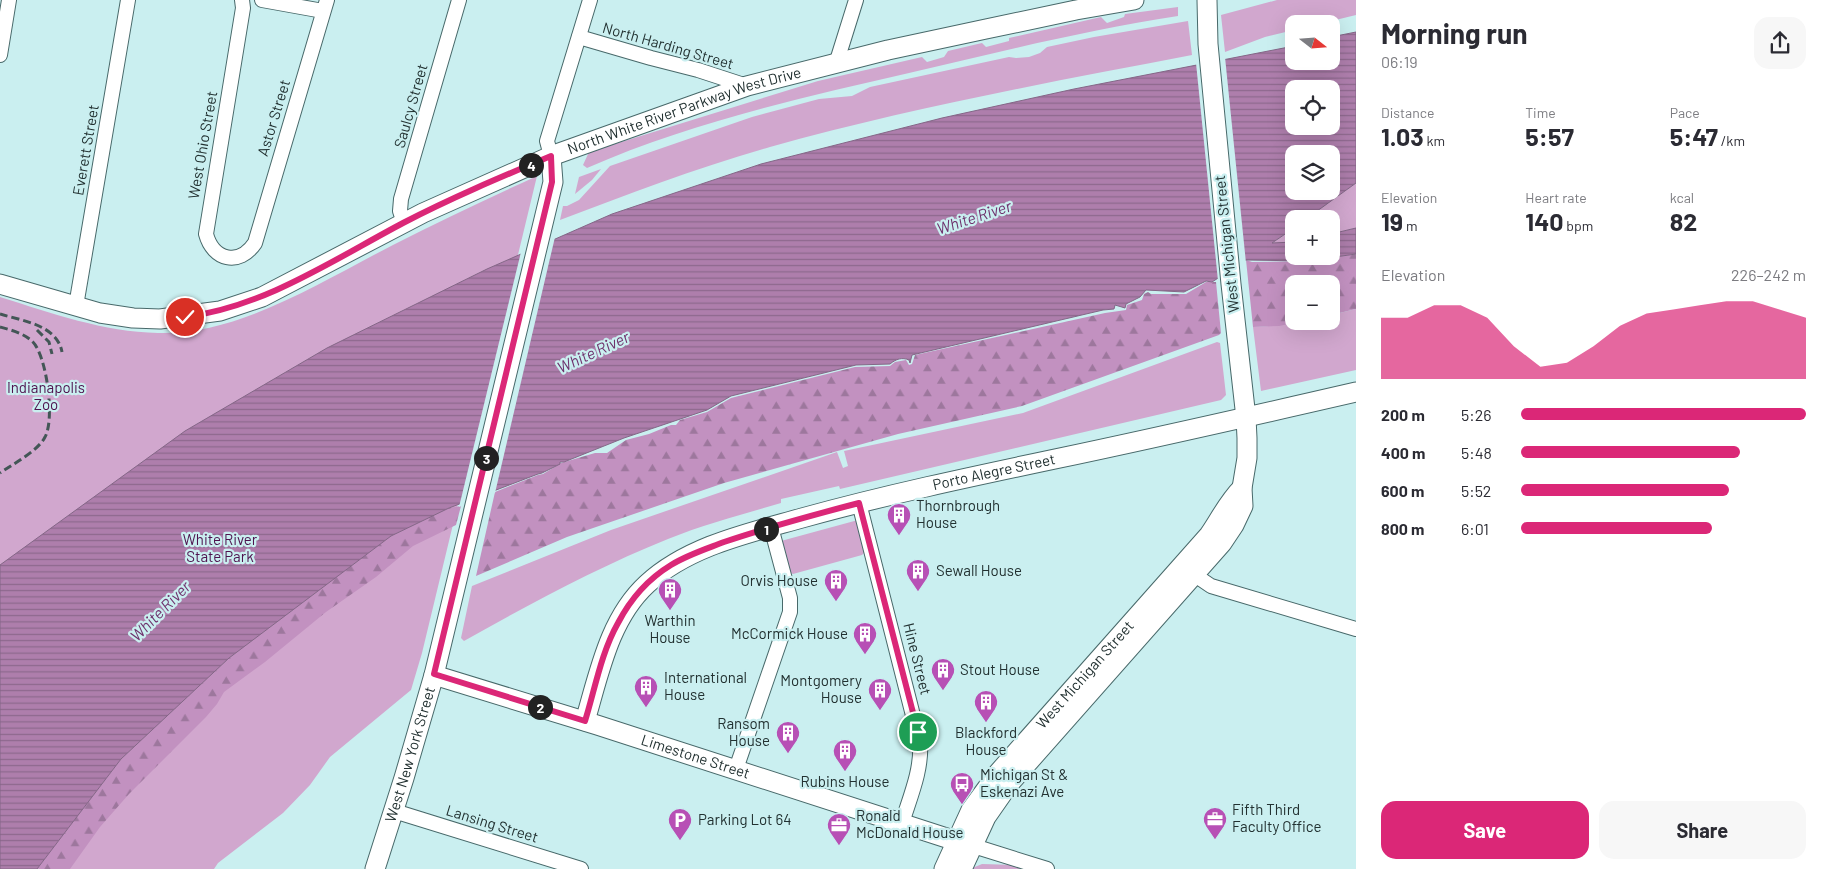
<!DOCTYPE html>
<html lang="en">
<head>
<meta charset="utf-8">
<style>
	body { margin:0; font-family:Barlow,sans-serif; background:#f7f7f7; color:#2b2b33; height:100vh; display:flex; flex-direction:column; font-size:19px; white-space:nowrap }
	* { box-sizing:border-box; margin:0 }
	p { font-size:16px; color:#7c7c81 }
	.icon { flex:none; width:28px; height:28px; fill:none; stroke:currentColor; stroke-width:2; stroke-linecap:round; stroke-linejoin:round }
	.map { position:relative; flex:1; overflow:hidden }
	.drawer { display:flex; flex-direction:column; background:#fff; width:475px }
	.drawer>* { flex:none }
	.needle { width:32px; rotate:107deg }
	.controls { position:absolute; left:1285px; top:15px; display:grid; gap:10px }
	.controls a { display:grid; place-items:center; width:55px; height:55px; border-radius:10px; background:#fff; box-shadow:0 5px 20px #0002; font-size:25px }
	.pin { position:absolute; display:grid; place-items:center; width:42px; height:42px; color:#fff; margin:-21px; border:2px solid #fff; border-radius:50%; box-shadow:0 1px 5px #0007 }
	.km { position:absolute; width:25px; height:25px; margin:-12px; border-radius:50%; background:#222; color:#fff; font-size:14px; line-height:25px; text-align:center }
	.round { display:grid; place-items:center; flex:none; width:52px; height:52px; border-radius:15px; background:#f7f7f7 }
	.headline { display:flex; align-items:center; justify-content:space-between; height:85px; padding:0 25px }
	h1 { font-size:28px; font-weight:700; line-height:38px }
	.metrics { display:grid; grid-template-columns:repeat(3,1fr); gap:8px; height:85px; padding:5px 25px }
	.metrics div { display:grid; align-content:center }
	.metrics b { font-size:25px; font-weight:700 }
	.metrics small { font-size:14px; font-weight:400 }
	.metrics p { font-size:14px }
	.chart { height:140px; padding:10px 25px }
	.chart p { display:flex; justify-content:space-between }
	.chart svg { width:100%; height:90px; margin-top:5px; fill:#db2777; opacity:.7 }
	.button { display:flex; gap:10px; margin-top:auto; padding:10px 25px }
	.button a { flex:1; height:58px; border-radius:15px; background:#db2777; color:#fff; font-size:20px; font-weight:700; line-height:58px; text-align:center }
	.button a+a { background:#f7f7f7; color:#2b2b33 }
	ul { padding:0 25px; list-style:none; font-size:16px }
	li { display:grid; grid-template-columns:80px 60px 1fr; align-items:center; height:38px }
	li i { height:12px; border-radius:6px; background:#db2777 }
	main { display:flex; flex:1; min-height:0 }
	.map>svg:first-child { display:block }
</style>
</head>
<body>
<main>
<div class="map">
<svg width="1356" height="869" viewBox="0 0 1356 869">
	<defs>
		<pattern id="forest-firs" width="22" height="20" patternUnits="userSpaceOnUse" patternTransform="scale(1.25)"><rect width="22" height="20" fill="#c291c0"/><path d="M5 1l3.5 6h-7zM16 11l3.5 6h-7z" fill="#9d779d"/></pattern>
		<pattern id="water-rules" width="6" height="5" patternUnits="userSpaceOnUse" patternTransform="scale(1.25)"><rect width="6" height="5" fill="#ae7eac"/><path d="M0 2.5h6" fill="none" stroke="#8d688d"/></pattern>
	</defs>
	<rect width="100%" height="100%" fill="#caeff0"/>
	<g fill="#d1a7ce">
		<path d="M1277,0H1356V15L1319,24H1294V30L1265,37L1225,52L1221,15Z"/>
		<path d="M1178,7V16C1087,30 998,52 909,73C800,98 689,123 587,168L583,165L589,152L818,81L922,57L927,62L944,57L948,51L982,43L986,47L1009,41V38L1101,17L1107,23L1124,17L1125,14Z"/>
		<path d="M1188,21L1192,55C1051,82 909,108 770,147C699,167 629,194 560,220L563,206H567L579,200L610,166L752,117L819,99L852,96L870,87L1009,57L1016,58L1029,57L1040,53L1047,47L1094,37Z"/>
		<path d="M601,169L592,180L575,194L579,177Z"/>
		<path d="M537,176L422,653L411,690L330,757L310,785L283,813L218,863L214,869H0V297C51,313 104,332 158,333C240,335 322,281 393,245C440,221 489,198 537,176Z"/>
		<path d="M1356,183V228L1331,234V219H1306Z"/>
		<path d="M1294,228V242L1271,244Z"/>
		<path d="M1356,309V370L1261,391L1253,327C1279,326 1305,321 1331,321V315Z"/>
		<path d="M1217,342L1220,343L1226,395L1221,400L840,489L839,486L781,499V503C744,514 705,524 668,539C598,567 530,604 464,641L461,638L472,586L611,530L837,452L843,468L848,466L844,451L1023,413Z"/>
		<path d="M858,520L865,552L862,555L793,574L791,573L781,541Z"/>
		<path d="M982,864L1016,865L1028,869H970Z"/>
	</g>
	<g fill="url(#forest-firs)">
		<path d="M1356,254V309L1331,315V284H1294V321H1304L1279,326L1253,327L1246,260L1252,262L1306,261Z"/>
		<path d="M1206,282H1216L1221,333L1219,335L1022,406L898,434L724,483L567,537L476,576L495,492L538,475L543,474L561,463L595,453H607L626,440L649,434L671,425H676L680,420L707,412L731,398L855,367L890,366L895,362L906,360L909,365L912,364L915,355L1105,313L1126,310L1127,305L1142,300L1144,294L1148,292L1151,294H1186Z"/>
		<path d="M461,506L456,525L413,546L376,577L326,612L265,662L224,692L217,704L206,717L129,794L100,827L70,869H37L121,759L229,658L391,536L449,508Z"/>
	</g>
	<path fill="url(#water-rules)" stroke="#846787" fill-rule="evenodd" d="M1356,32V183L1306,219H1294V228L1272,243L1294,242V256H1331V234L1356,228V254L1306,261L1246,260L1212,282L1206,281L1184,292L1146,290L1140,297L1126,304L1125,308L1115,305L1114,309L1103,310L912,355L910,363L909,360C902,357 896,359 890,364L856,365L731,396L707,410L624,438L564,462H560V464L542,473L538,474L449,508L391,536L229,658L121,759L37,869H0V565L185,431L327,348L487,269L612,214L761,164L942,118L1074,89L1294,46V61H1331V37ZM1294,89H1331V126H1294ZM1294,154H1331V191H1294Z"/>
	<g fill="#caeff0">
		<path d="M1225,57L1246,263L1218,281L1196,63Z"/>
		<path d="M555,237L495,493L459,507L521,252Z"/>
	</g>
	<g fill="none" stroke-linecap="round" stroke-linejoin="round">
		<g stroke="#48696a" stroke-width="16">
			<g id="street">
				<path d="M242,0L243,8L206,234C213,260 239,267 255,243L327,0"/>
				<path d="M262,0L323,11"/>
				<path d="M579,37L651,58L698,70L747,86"/>
				<path d="M0,55L9,0"/>
				<path d="M836,64L856,0"/>
				<path d="M551,156L547,141L590,0"/>
				<path d="M404,223L400,211L401,199L459,0"/>
				<path d="M76,306L128,0"/>
				<path d="M859,503L920,743C922,770 910,797 902,823"/>
				<path d="M1186,569L1211,586L1356,629"/>
				<path d="M736,769L790,612V598L771,527"/>
				<path d="M394,811L581,869"/>
				<path d="M964,843L1047,869"/>
			</g>
		</g>
		<g stroke="#48696a" stroke-width="21">
			<g id="secondary">
				<path id="s1" d="M0,284L100,313L133,318L160,319L220,311L262,297L423,213L551,156L747,86L888,50L986,29L1076,10L1134,0"/>
				<path id="s2" d="M434,675L597,725L956,841"/>
				<path id="s3" d="M585,721C599,674 609,619 647,584C688,546 749,533 802,518C885,495 970,477 1055,459C1155,438 1256,415 1356,392"/>
				<path id="s4" d="M375,869L404,778L434,675L553,182L551,156"/>
				<path id="s5" d="M944,869L971,810L998,773L1209,535C1220,519 1228,502 1242,488"/>
				<path d="M962,869L986,817L1009,784L1222,543L1234,525L1243,506L1242,488L1247,458V438L1246,418L1231,284L1208,44L1207,0"/>
			</g>
		</g>
		<use href="#street" stroke="#fff" stroke-width="14"/>
		<use href="#secondary" stroke="#fff" stroke-width="19"/>
		<g stroke="#435656" stroke-width="3" stroke-dasharray="8 4" stroke-linecap="butt">
			<path d="M0,314C23,321 57,325 62,352"/>
			<path d="M0,327C11,330 23,333 32,341C47,355 55,420 45,437C38,451 13,464 0,473"/>
			<path d="M37,330L49,342L52,354"/>
		</g>
	</g>
	<g fill="none" stroke-linecap="round" stroke-linejoin="round">
		<g stroke="#fff" stroke-width="10">
			<path id="route" d="M185,317C264,307 333,260 403,223C451,198 501,177 551,156L552,182L434,674L585,721C595,689 601,653 618,623C630,600 648,579 671,565C687,555 706,549 724,542C768,527 813,515 859,503L918,732"/>
		</g>
		<use href="#route" stroke="#db2777" stroke-width="6"/>
	</g>
	<defs>
		<g id="building-pin" transform="scale(1.25)"><path d="M0 17L-7.5 6A9.5 9.5 0 1 1 7.5 6Z" fill="#b750b5" stroke="#caeff0"/><path d="M-4-6H4V6H1V3H-1V6H-4ZM-2.5-4.3h1.7v1.8h-1.7ZM.8-4.3h1.7v1.8H.8ZM-2.5-1h1.7V.8h-1.7ZM.8-1h1.7V.8H.8Z" fill="#fff"/></g>
		<g id="bus-pin" transform="scale(1.25)"><path d="M0 17L-7.5 6A9.5 9.5 0 1 1 7.5 6Z" fill="#b750b5" stroke="#caeff0"/><path d="M-5-6H5V4H4V6H2V4H-2V6H-4V4H-5ZM-3.5-4V0h7V-4ZM-3.5 1.2v1.5H-2V1.2ZM2 1.2v1.5H3.5V1.2Z" fill="#fff"/></g>
		<g id="office-pin" transform="scale(1.25)"><path d="M0 17L-7.5 6A9.5 9.5 0 1 1 7.5 6Z" fill="#b750b5" stroke="#caeff0"/><path d="M-6-3h4V-5.5h4V-3h4V5H-6ZM-1-4.5V-3h2v-1.5ZM-6 0V1H6V0Z" fill="#fff"/></g>
		<g id="parking-pin" transform="scale(1.25)"><path d="M0 17L-7.5 6A9.5 9.5 0 1 1 7.5 6Z" fill="#b750b5" stroke="#caeff0"/><path d="M-3.5-5.5H1a3.5 3.5 0 0 1 0 7H-1V5.5H-3.5ZM-1-3.4V-.6H.8a1.4 1.4 0 0 0 0-2.8Z" fill="#fff"/></g>
	</defs>
	<g fill-rule="evenodd">
		<use href="#building-pin" x="899" y="515"/>
		<use href="#building-pin" x="918" y="571"/>
		<use href="#building-pin" x="836" y="581"/>
		<use href="#building-pin" x="670" y="590"/>
		<use href="#building-pin" x="865" y="634"/>
		<use href="#building-pin" x="943" y="670"/>
		<use href="#building-pin" x="646" y="687"/>
		<use href="#building-pin" x="880" y="690"/>
		<use href="#building-pin" x="986" y="702"/>
		<use href="#building-pin" x="788" y="733"/>
		<use href="#building-pin" x="845" y="751"/>
		<use href="#bus-pin" x="962" y="784"/>
		<use href="#office-pin" x="1215" y="819"/>
		<use href="#parking-pin" x="680" y="820"/>
		<use href="#office-pin" x="839" y="825"/>
	</g>
	<g text-anchor="middle" stroke-width="4.5" stroke-linejoin="round" paint-order="stroke">
		<g font-size="15" fill="#223131" stroke="#caeff0">
			<text transform="translate(668 46) rotate(16)" y="5">North Harding Street</text>
			<text transform="translate(411 106) rotate(-74)" y="5">Saulcy Street</text>
			<text dy="5" stroke="none"><textPath href="#s1" startOffset="732">North White River Parkway West Drive</textPath></text>
			<text transform="translate(274 118) rotate(-73)" y="5">Astor Street</text>
			<text transform="translate(203 145) rotate(-80)" y="5">West Ohio Street</text>
			<text transform="translate(86 150) rotate(-80)" y="5">Everett Street</text>
			<text transform="translate(1227 244) rotate(-96)" y="5">West Michigan Street</text>
			<text dy="5" stroke="none"><textPath href="#s3" startOffset="520">Porto Alegre Street</textPath></text>
			<text transform="translate(917 659) rotate(76)" y="5">Hine Street</text>
			<text dy="5" stroke="none"><textPath href="#s5" startOffset="242">West Michigan Street</textPath></text>
			<text dy="5" stroke="none"><textPath href="#s4" startOffset="120">West New York Street</textPath></text>
			<text dy="5" stroke="none"><textPath href="#s2" startOffset="274">Limestone Street</textPath></text>
			<text transform="translate(492 824) rotate(17)" y="5">Lansing Street</text>
		</g>
		<g font-size="15" fill="#4e124e" stroke="#caeff0">
			<text x="46" y="393">Indianapolis<tspan x="46" dy="17">Zoo</tspan></text>
			<text x="220" y="545">White River<tspan x="220" dy="17">State Park</tspan></text>
		</g>
		<g font-size="15" fill="#223131" stroke="#caeff0" text-anchor="start">
			<text x="916" y="511">Thornbrough<tspan x="916" dy="17">House</tspan></text>
			<text x="936" y="576">Sewall House</text>
			<text x="818" y="586" text-anchor="end">Orvis House</text>
			<text x="670" y="626" text-anchor="middle">Warthin<tspan x="670" dy="17">House</tspan></text>
			<text x="848" y="639" text-anchor="end">McCormick House</text>
			<text x="960" y="675">Stout House</text>
			<text x="664" y="683">International<tspan x="664" dy="17">House</tspan></text>
			<text x="862" y="686" text-anchor="end">Montgomery<tspan x="862" dy="17">House</tspan></text>
			<text x="770" y="729" text-anchor="end">Ransom<tspan x="770" dy="17">House</tspan></text>
			<text x="986" y="738" text-anchor="middle">Blackford<tspan x="986" dy="17">House</tspan></text>
			<text x="980" y="780">Michigan St &amp;<tspan x="980" dy="17">Eskenazi Ave</tspan></text>
			<text x="845" y="787" text-anchor="middle">Rubins House</text>
			<text x="1232" y="815">Fifth Third<tspan x="1232" dy="17">Faculty Office</tspan></text>
			<text x="856" y="821">Ronald<tspan x="856" dy="17">McDonald House</tspan></text>
			<text x="698" y="825">Parking Lot 64</text>
		</g>
		<g font-size="16" font-style="italic" fill="#6f326d" stroke="#caeff0">
			<text transform="translate(974 217) rotate(-18)" y="6">White River</text>
			<text transform="translate(593 352) rotate(-25)" y="6">White River</text>
			<text transform="translate(160 611) rotate(-45)" y="6">White River</text>
		</g>
	</g>
</svg>
<div class="controls">
<a><svg class="needle" viewBox="-14 -14 28 28"><path d="M0-13l5 13h-10z" fill="#e53935"/><path d="M0 13l5-13h-10z" fill="#7c7c81"/></svg></a>
<a><svg class="icon" aria-label="locate" viewBox="0 0 24 24"><circle cx="12" cy="12" r="6"/><path d="M12 2v4M12 18v4M2 12h4M18 12h4"/></svg></a>
<a><svg class="icon" aria-label="layers" viewBox="0 0 24 24"><path d="M12 4l9 5-9 5-9-5zM3 14l9 5 9-5"/></svg></a>
<a>+</a>
<a>−</a>
</div>
<div class="pin" style="left:918px;top:732px;background:#1e9e55"><svg class="icon" aria-label="arrive" viewBox="0 0 24 24"><path d="M6 21V4h12l-3 4 3 4H6"/></svg></div>
<div class="pin" style="left:185px;top:317px;background:#d93025"><svg class="icon" aria-label="check" viewBox="0 0 24 24"><path d="M5 12l5 5 9-10"/></svg></div>
<b class="km" style="left:766px;top:529px">1</b>
<b class="km" style="left:540px;top:707px">2</b>
<b class="km" style="left:486px;top:458px">3</b>
<b class="km" style="left:531px;top:165px">4</b>
</div>
<section class="drawer">
<div class="headline"><div><h1>Morning run</h1><p>06:19</p></div><a class="round"><svg class="icon" aria-label="share" viewBox="0 0 24 24"><path d="M12 15V3M7 8l5-5 5 5M5 13v7h14v-7"/></svg></a></div>
<div class="metrics">
<div><p>Distance</p><b>1.03<small> km</small></b></div>
<div><p>Time</p><b>5:57</b></div>
<div><p>Pace</p><b>5:47<small> /km</small></b></div>
</div>
<div class="metrics">
<div><p>Elevation</p><b>19<small> m</small></b></div>
<div><p>Heart rate</p><b>140<small> bpm</small></b></div>
<div><p>kcal</p><b>82</b></div>
</div>
<div class="chart"><p><span>Elevation</span>226–242 m</p>
<svg viewBox="0 0 160 44" preserveAspectRatio="none"><path d="M0 44V14L10 14L20 8L30 8L40 14L50 28L60 38L70 36L80 28L90 18L100 12L110 10L120 8L130 6L140 6L150 10L160 14V44z"/></svg>
</div>
<ul>
<li><b>200 m</b>5:26<i style="width:100%"></i></li>
<li><b>400 m</b>5:48<i style="width:77%"></i></li>
<li><b>600 m</b>5:52<i style="width:73%"></i></li>
<li><b>800 m</b>6:01<i style="width:67%"></i></li>
</ul>
<div class="button"><a>Save</a><a>Share</a></div>
</section>
</main>
</body>
</html>
